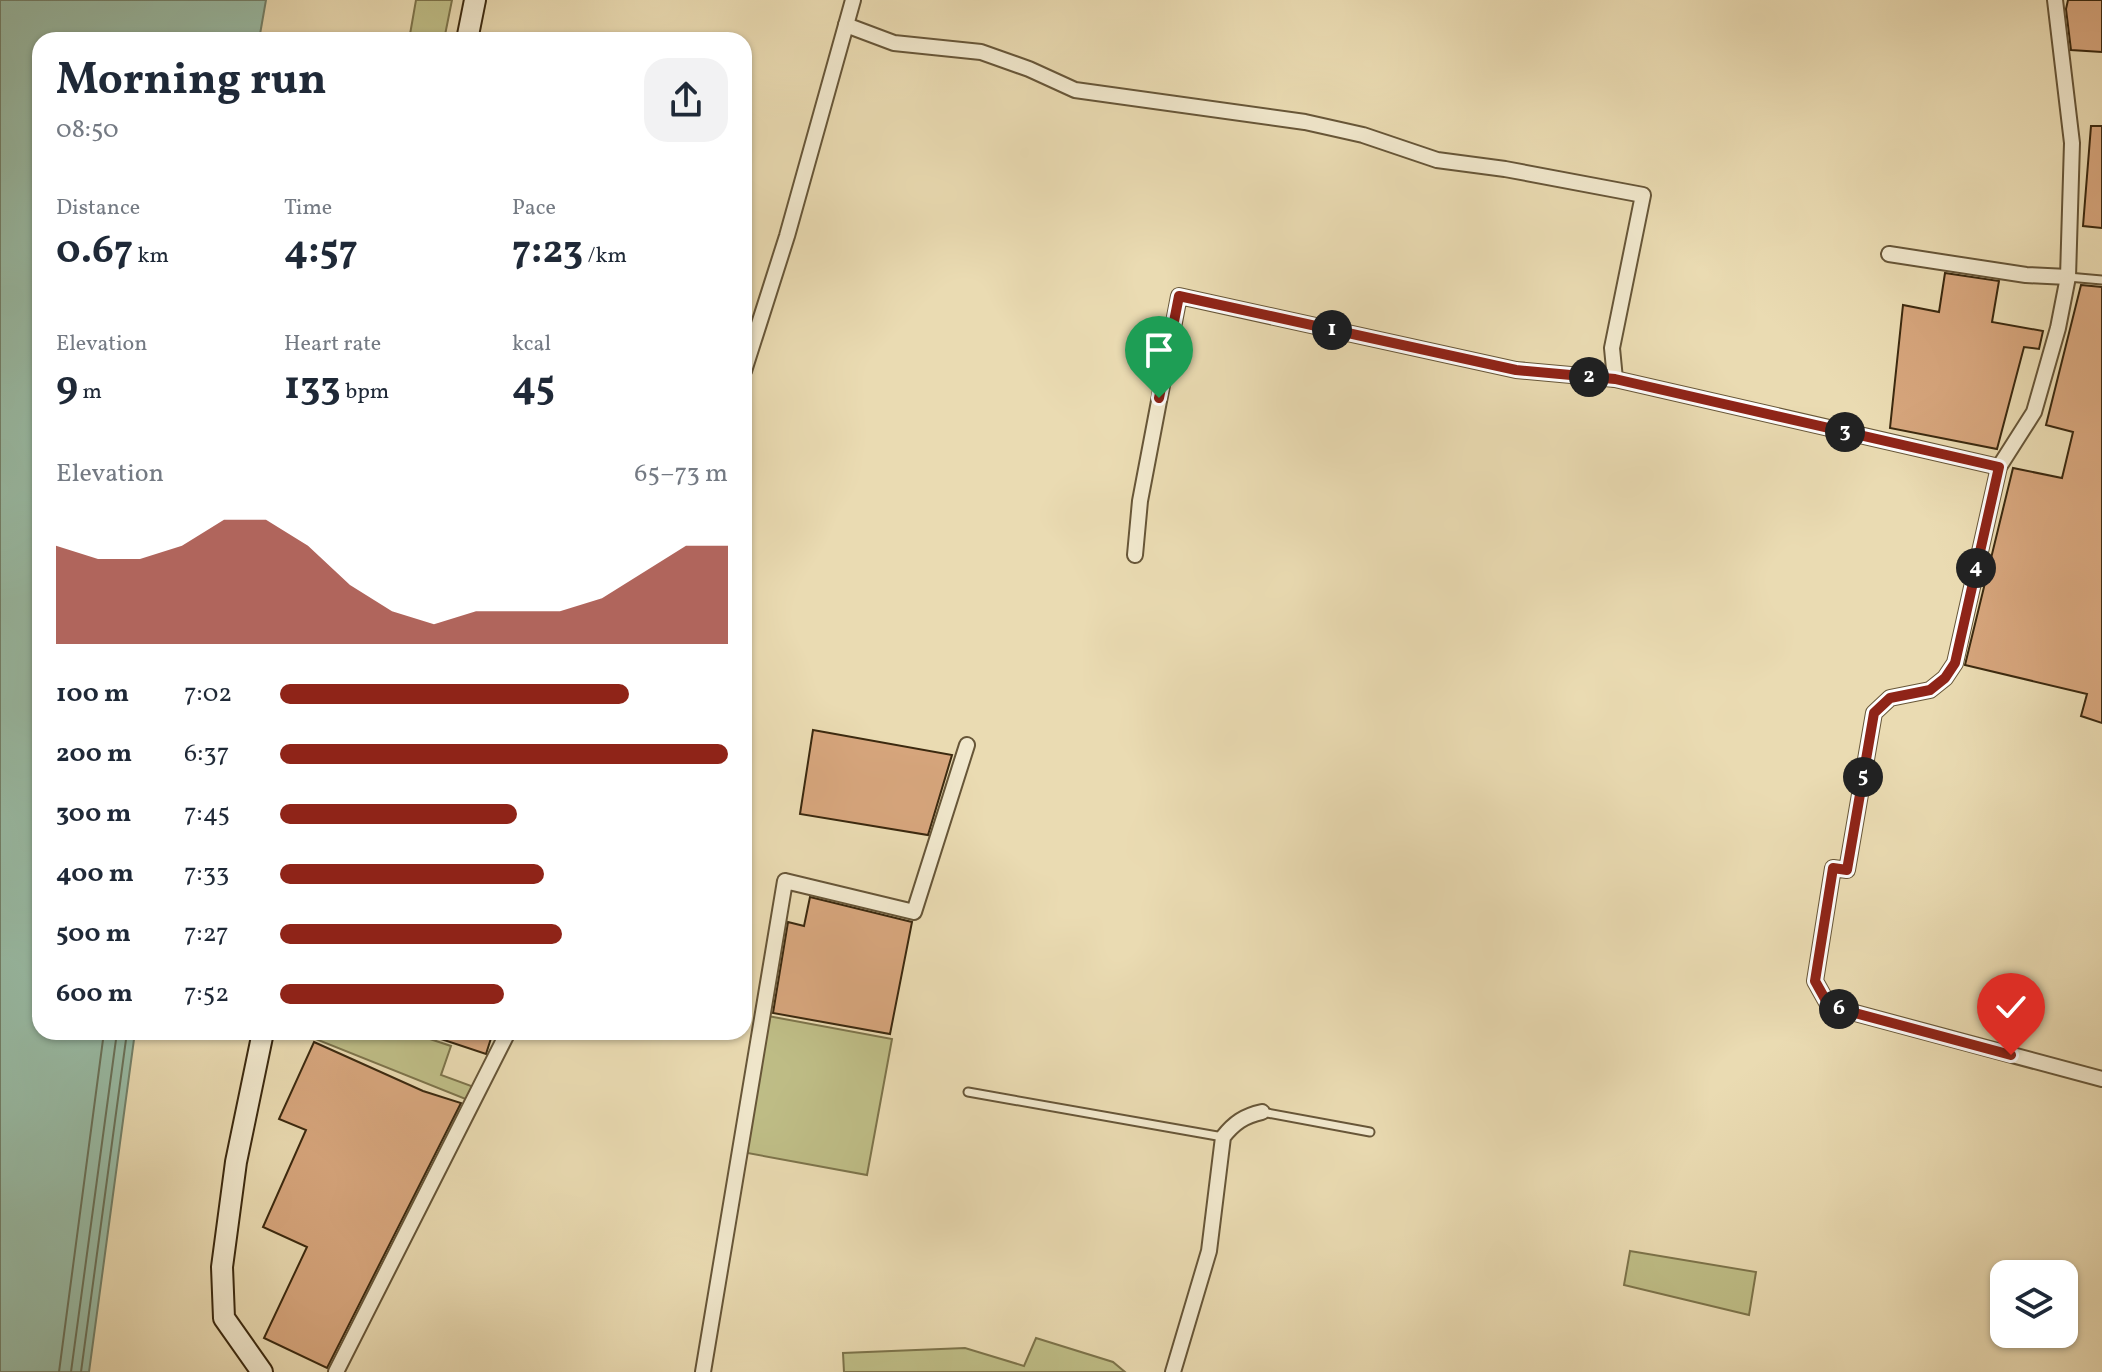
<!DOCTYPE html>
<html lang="en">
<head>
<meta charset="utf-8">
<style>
	body { margin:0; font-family:Vollkorn,serif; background:#f2f2f3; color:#1f2937; height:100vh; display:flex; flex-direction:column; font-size:30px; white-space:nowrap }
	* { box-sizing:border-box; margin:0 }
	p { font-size:26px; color:#747a83 }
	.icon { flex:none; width:44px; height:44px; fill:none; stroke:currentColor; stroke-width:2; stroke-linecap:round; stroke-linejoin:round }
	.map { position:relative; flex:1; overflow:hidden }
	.details { position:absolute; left:32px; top:32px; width:720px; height:1008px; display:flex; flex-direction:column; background:#fff; border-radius:24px; box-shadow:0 2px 6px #0004 }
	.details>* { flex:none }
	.buttons { position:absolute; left:1990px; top:1260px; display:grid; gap:16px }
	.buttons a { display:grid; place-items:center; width:88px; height:88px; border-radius:16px; background:#fff; box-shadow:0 2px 6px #0004; font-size:40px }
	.pin { position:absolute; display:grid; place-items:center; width:68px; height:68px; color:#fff; margin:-82px -34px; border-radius:50% 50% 50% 0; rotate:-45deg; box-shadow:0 0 8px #0007 }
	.pin .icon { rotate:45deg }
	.km { position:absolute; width:40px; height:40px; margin:-20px; border-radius:50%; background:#222; color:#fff; font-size:22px; line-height:40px; text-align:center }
	.round { display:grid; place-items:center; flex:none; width:84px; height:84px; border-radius:24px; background:#f2f2f3 }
	.overview { display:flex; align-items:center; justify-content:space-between; height:136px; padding:0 24px }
	h1 { font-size:44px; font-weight:700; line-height:60px }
	.figures { display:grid; grid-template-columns:repeat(3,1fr); gap:12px; height:136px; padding:8px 24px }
	.figures div { display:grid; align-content:center }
	.figures b { font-size:40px; font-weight:700 }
	.figures small { font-size:22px; font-weight:400 }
	.figures p { font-size:22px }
	.chart { height:224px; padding:16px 24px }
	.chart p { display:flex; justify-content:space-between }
	.chart svg { width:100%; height:144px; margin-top:8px; fill:#8f2418; opacity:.7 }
	ul { padding:0 24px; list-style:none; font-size:26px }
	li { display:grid; grid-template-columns:128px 96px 1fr; align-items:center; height:60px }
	li i { height:20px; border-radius:10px; background:#8f2418 }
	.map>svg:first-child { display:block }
</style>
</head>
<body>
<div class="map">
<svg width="2102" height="1372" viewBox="0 0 2102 1372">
	<rect width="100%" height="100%" fill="#eadbb2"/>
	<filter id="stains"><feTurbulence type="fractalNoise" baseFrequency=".0025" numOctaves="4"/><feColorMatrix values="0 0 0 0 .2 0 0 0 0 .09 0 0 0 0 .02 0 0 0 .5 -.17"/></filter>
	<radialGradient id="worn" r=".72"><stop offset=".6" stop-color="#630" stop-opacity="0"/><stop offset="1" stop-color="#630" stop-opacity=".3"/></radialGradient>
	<g fill="#bfbe87" stroke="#7d744b" stroke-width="2">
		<path d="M416,0H452L444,40H409Z"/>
		<path d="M768,1016L892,1039L867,1175L742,1152Z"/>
		<path d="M315,1032H409L451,1046L441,1075L474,1087L468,1100L313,1038Z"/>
		<path d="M1630,1251L1756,1272L1749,1315L1624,1285Z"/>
		<path d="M1036,1338L1113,1362L1125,1372H844L843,1353L965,1348L1024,1366Z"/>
	</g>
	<path fill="#99bca6" stroke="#73816a" stroke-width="2" d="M0,0H266L259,40H40V1032H135L89,1372H0Z"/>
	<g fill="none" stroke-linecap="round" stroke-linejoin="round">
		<g stroke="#6a725a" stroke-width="2">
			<path d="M59,1372L104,1032"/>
			<path d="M71,1372L117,1032"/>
			<path d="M81,1372L127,1032"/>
		</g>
	</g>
	<g fill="#d7a67d" stroke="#3b290f" stroke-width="2">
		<path d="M2068,0H2102V52L2071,50L2066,9Z"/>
		<path d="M2091,126H2102V228L2083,226Z"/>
		<path d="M1945,273L1999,281L1992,322L2043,331L2039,349L2024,347L1997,449L1890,428L1903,305L1939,312Z"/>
		<path d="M2081,285L2102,287V723L2081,716L2087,694L1965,665L2013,468L2062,478L2073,432L2046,425Z"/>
		<path d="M813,730L952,755L928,835L800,814Z"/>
		<path d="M810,897L912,922L890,1034L773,1013L788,922L804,926Z"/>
		<path d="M429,1032H493L486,1054L429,1035Z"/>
		<path d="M314,1042L423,1091L461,1103L327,1368L264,1338L307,1247L263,1227L306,1130L279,1119Z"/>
	</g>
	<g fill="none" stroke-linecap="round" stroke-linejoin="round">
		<g stroke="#675638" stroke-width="11">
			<g id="lane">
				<path d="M2068,277L2102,280"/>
				<path d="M968,1092L1223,1137"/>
				<path d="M1262,1112L1370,1132"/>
			</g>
		</g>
		<g stroke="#675638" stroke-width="18">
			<g id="street">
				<path d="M2055,0L2072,143L2068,277L2058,328L2034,412L1999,467L1955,663L1945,678L1930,690L1890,698L1874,713L1847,870L1833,868L1815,981L1829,1006L2102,1079"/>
				<path d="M846,25L894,43L981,52L1029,69L1075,90L1305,122L1363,135L1437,160L1505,169L1643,195L1612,348L1615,379"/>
				<path d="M1889,254L2026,275L2068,277"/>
				<path d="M744,371L787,236L853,0"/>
				<path d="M1135,555L1140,501L1179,296L1516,370L1615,379L1999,467"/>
				<path d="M336,1372L508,1032"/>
				<path d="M703,1372L785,881L914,912L967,745"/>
				<path d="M1173,1372L1209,1251L1223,1137C1234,1123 1244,1116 1262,1112"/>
			</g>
		</g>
		<g stroke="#3b290f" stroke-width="24">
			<g id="secondary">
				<path d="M467,40L475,0"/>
				<path d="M262,1372L224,1318L222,1267L236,1162L263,1032"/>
			</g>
		</g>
		<use href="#lane" stroke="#f1e8cd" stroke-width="7"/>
		<use href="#street" stroke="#f1e8cd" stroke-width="14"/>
		<use href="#secondary" stroke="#f1e8cd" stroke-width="20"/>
	</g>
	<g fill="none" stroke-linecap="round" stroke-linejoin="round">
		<g stroke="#fff" stroke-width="16">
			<path id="route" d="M1159,398L1179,296L1516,370L1615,379L1999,467L1955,663L1945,678L1930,690L1890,698L1874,713L1847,870L1833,868L1815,981L1829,1006L2011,1055"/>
		</g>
		<use href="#route" stroke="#8f2418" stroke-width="10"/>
	</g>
	<rect width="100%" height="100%" filter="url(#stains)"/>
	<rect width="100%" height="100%" fill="url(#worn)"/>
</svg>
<div class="buttons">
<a><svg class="icon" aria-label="layers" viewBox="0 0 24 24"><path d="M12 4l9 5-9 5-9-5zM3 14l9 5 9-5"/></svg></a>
</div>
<div class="pin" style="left:1159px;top:398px;background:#1e9e55"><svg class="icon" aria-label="arrive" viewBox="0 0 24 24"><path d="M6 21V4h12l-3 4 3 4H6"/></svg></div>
<div class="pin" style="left:2011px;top:1055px;background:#d93025"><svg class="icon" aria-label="check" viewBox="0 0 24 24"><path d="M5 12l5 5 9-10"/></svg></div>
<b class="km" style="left:1332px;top:330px">1</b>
<b class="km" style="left:1589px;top:377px">2</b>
<b class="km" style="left:1845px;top:432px">3</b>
<b class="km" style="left:1976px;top:568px">4</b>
<b class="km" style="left:1863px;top:777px">5</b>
<b class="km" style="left:1839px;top:1009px">6</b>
<section class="details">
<div class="overview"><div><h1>Morning run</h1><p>08:50</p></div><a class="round"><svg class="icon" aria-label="share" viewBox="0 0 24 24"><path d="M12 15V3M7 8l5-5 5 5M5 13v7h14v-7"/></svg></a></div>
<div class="figures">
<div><p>Distance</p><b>0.67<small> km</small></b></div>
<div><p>Time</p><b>4:57</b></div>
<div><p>Pace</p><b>7:23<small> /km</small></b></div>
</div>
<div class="figures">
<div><p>Elevation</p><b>9<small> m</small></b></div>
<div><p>Heart rate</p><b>133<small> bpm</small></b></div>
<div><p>kcal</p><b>45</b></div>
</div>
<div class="chart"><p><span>Elevation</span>65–73 m</p>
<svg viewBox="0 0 160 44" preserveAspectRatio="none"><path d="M0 44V14L10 18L20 18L30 14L40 6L50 6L60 14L70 26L80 34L90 38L100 34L110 34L120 34L130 30L140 22L150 14L160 14V44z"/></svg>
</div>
<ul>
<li><b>100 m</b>7:02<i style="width:78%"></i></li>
<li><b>200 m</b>6:37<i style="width:100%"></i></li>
<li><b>300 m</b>7:45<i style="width:53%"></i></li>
<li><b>400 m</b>7:33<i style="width:59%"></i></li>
<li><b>500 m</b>7:27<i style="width:63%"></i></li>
<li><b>600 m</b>7:52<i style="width:50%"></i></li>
</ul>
</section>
</div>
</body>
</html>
